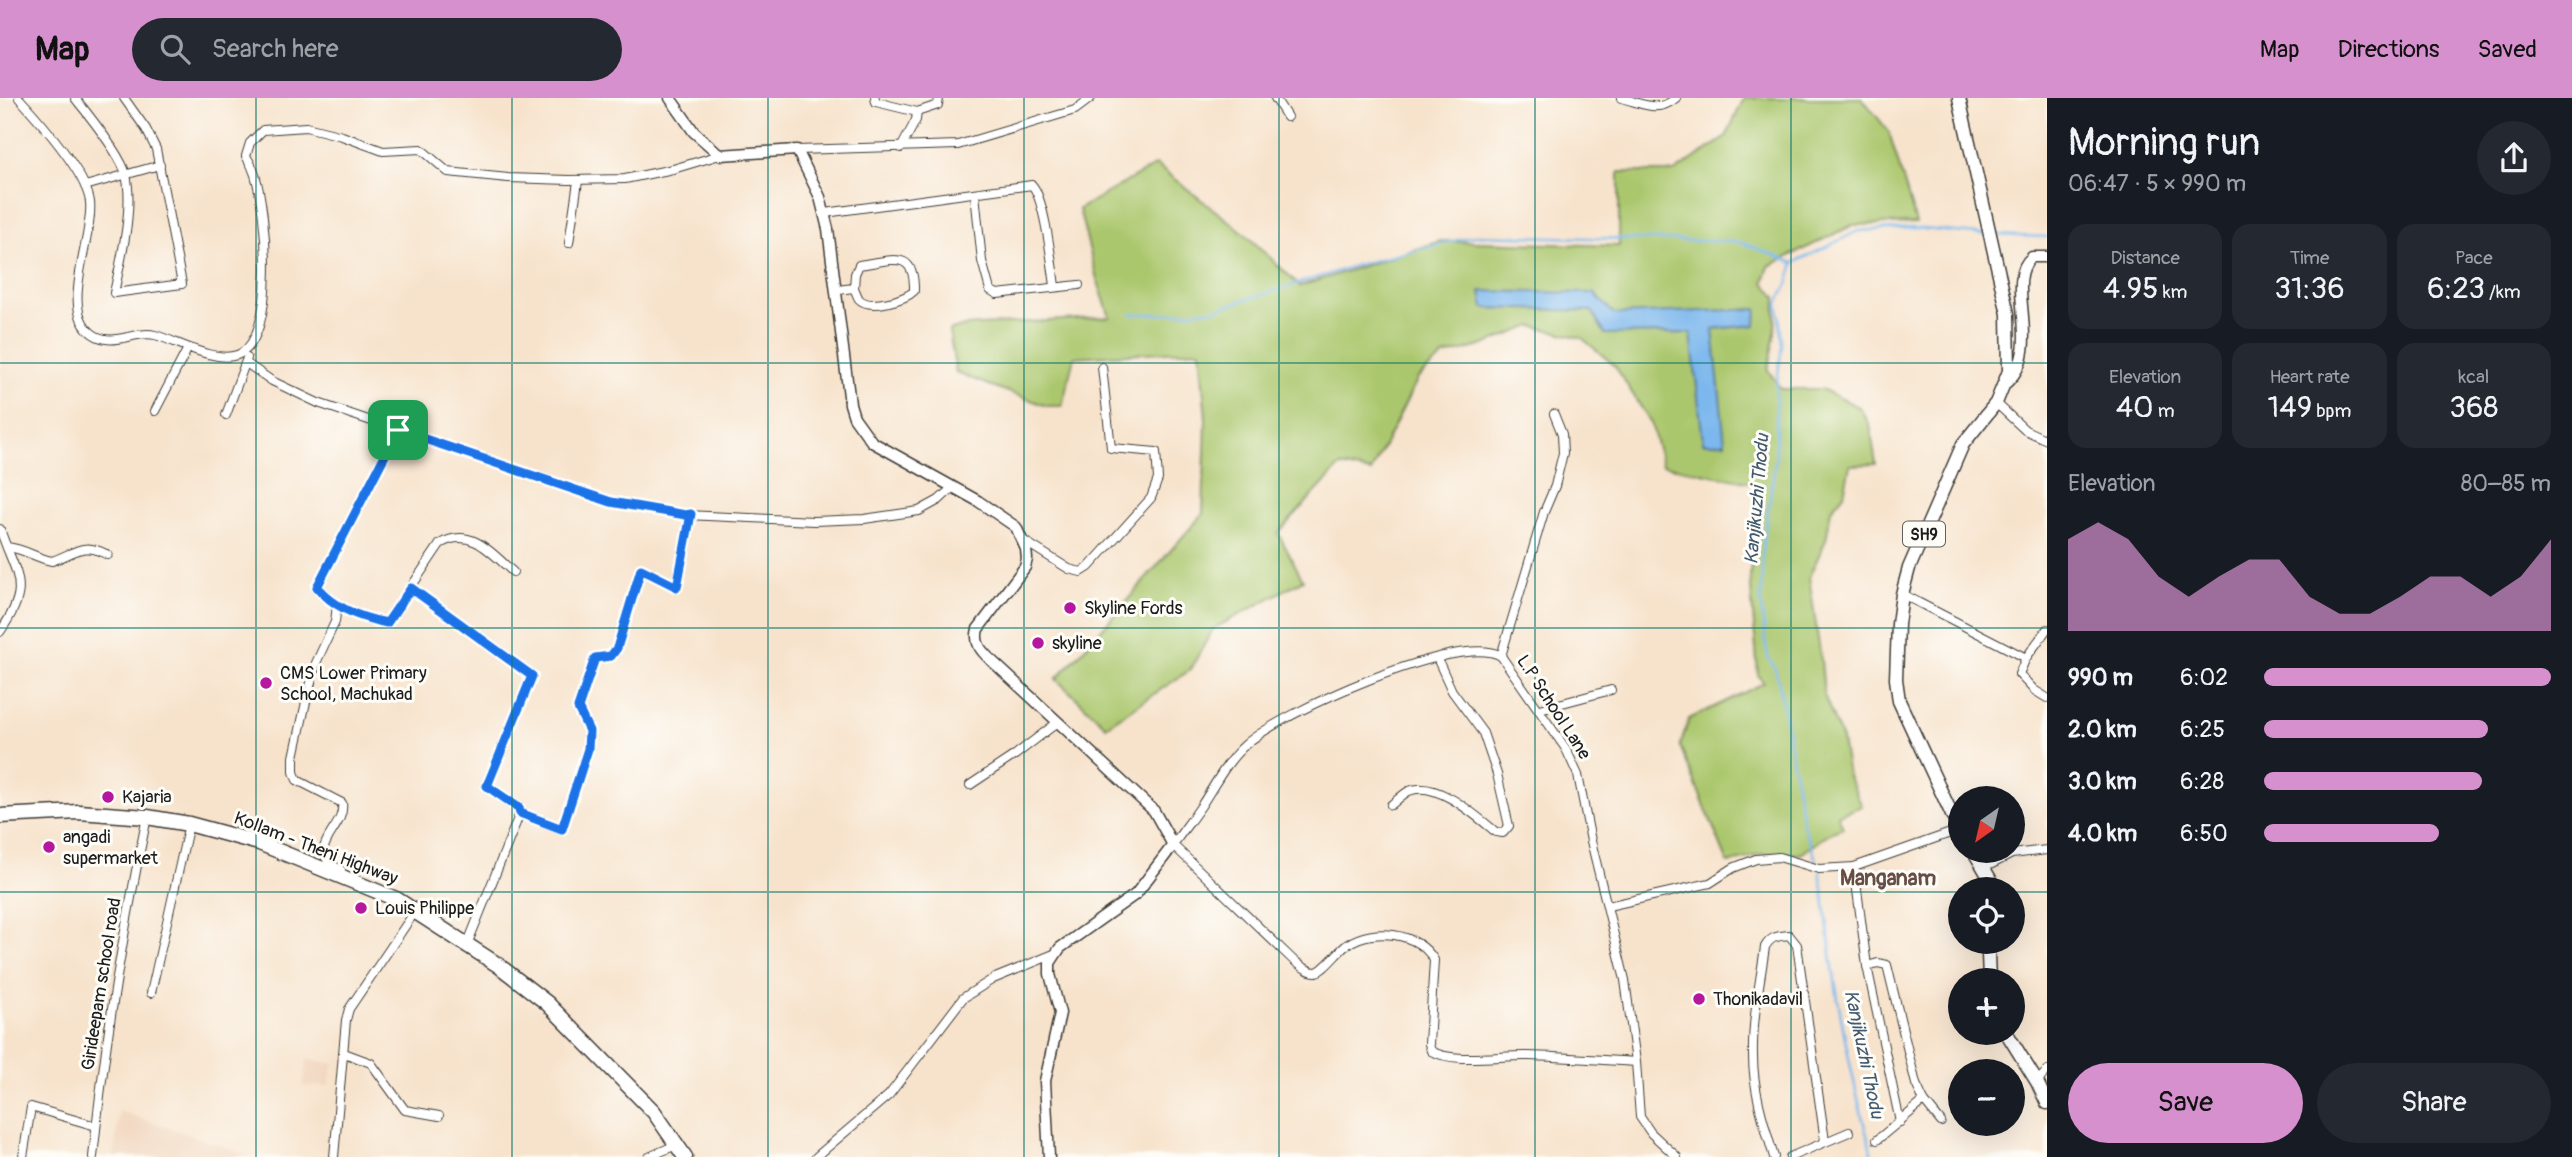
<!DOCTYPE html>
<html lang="en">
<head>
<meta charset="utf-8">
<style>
	body { margin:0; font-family:Pangolin,sans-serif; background:#242831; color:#f1f3f6; height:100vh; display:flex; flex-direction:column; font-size:26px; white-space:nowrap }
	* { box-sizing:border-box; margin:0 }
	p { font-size:23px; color:#9ea1a6 }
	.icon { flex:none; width:38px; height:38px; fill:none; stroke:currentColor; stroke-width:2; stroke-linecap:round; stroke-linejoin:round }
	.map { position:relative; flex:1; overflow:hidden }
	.side { display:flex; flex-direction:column; background:#171b24; width:525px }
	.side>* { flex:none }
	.needle { width:46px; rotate:214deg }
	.buttons { position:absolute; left:1948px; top:688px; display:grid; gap:14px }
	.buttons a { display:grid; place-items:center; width:77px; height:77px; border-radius:50%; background:#171b24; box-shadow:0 7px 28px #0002; font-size:35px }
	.pin { position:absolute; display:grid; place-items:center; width:60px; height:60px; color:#fff; margin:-30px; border-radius:14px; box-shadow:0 4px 10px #0006 }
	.round { display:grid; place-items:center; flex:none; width:74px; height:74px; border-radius:37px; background:#242831 }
	.headline { display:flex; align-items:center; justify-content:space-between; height:119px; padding:0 21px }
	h1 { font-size:38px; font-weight:600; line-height:52px }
	.figures { display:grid; grid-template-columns:repeat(3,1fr); gap:10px; height:119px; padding:7px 21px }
	.figures div { display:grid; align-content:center; border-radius:18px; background:#242831; text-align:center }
	.figures b { font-size:30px; font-weight:600 }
	.figures small { font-size:19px; font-weight:400 }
	.figures p { font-size:19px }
	.chart { height:196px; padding:14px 21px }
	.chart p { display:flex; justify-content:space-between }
	.chart svg { width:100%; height:126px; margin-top:7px; fill:#d690ce; opacity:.7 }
	.primary-button { display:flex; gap:14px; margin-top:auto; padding:14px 21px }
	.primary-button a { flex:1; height:80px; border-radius:42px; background:#d690ce; color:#111; font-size:28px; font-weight:600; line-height:80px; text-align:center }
	.primary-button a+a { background:#242831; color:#f1f3f6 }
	ul { padding:0 21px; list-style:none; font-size:23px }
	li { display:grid; grid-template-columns:112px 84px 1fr; align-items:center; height:52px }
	li i { height:18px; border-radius:9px; background:#d690ce }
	header { display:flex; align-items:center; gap:42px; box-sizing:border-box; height:98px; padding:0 35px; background:#d690ce; color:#111 }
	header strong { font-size:33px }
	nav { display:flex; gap:38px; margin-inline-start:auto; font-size:24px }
	.search { width:490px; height:63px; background:#242831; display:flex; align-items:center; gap:18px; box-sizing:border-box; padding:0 24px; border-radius:38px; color:#9ea1a6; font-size:26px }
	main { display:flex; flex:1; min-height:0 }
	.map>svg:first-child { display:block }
</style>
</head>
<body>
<header>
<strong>Map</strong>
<div class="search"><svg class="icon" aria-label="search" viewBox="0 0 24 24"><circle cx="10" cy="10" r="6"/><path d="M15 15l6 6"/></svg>Search here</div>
<nav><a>Map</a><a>Directions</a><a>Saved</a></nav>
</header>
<main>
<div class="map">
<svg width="2047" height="1059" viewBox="0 0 2047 1059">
	<rect width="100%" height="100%" fill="#fdfcf7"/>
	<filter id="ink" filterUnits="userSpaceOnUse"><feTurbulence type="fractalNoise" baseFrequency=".0143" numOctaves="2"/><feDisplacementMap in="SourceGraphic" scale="14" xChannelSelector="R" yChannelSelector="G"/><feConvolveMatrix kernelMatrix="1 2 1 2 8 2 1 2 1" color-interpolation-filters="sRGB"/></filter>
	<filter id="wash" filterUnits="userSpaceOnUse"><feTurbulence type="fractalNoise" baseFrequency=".00686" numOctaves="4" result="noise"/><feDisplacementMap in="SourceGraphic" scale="28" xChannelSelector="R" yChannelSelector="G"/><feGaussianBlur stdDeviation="1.57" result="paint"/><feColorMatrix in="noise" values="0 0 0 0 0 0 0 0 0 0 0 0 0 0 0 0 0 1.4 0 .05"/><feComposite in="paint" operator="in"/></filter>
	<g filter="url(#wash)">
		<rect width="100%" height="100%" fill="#f7e3cc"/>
		<g fill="#f1d5bd">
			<path d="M307,961L334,966L328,988H303Z"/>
			<path d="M119,1013L254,1059H114Z"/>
		</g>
		<path fill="#abc76d" stroke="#647244" stroke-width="2" d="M1744,0H1862L1889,34L1916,125L1853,127L1769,168L1764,184L1776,199L1775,235L1768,272L1781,291H1822L1859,309L1870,327L1876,366L1850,367L1844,396L1831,412L1826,442L1809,479L1821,561L1824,597L1842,642L1848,678L1862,708L1838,717L1843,730L1828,736L1801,756H1763L1728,765L1680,648L1689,621L1764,585L1758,577L1750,478L1757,386L1662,367L1651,325L1615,268L1582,240L1532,228L1481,248L1444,258L1418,280L1371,374L1340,368L1278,435L1303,482L1213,531L1190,572L1106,628L1056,581C1107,528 1154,470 1203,416L1206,321L1200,252L1074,259L1062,308H1047L956,275L949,233L964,228L1110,219L1097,181L1079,111L1156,67L1243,134L1300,188L1441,143L1619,148V74H1674L1726,39Z"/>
		<path fill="#7bb7ed" stroke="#4c6a84" stroke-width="2" d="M1481,193L1594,195L1614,216L1757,211L1756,227L1713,231L1725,345H1703L1691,235L1605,236L1592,213L1484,210Z"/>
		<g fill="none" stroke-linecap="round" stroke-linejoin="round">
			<g stroke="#7bb7ed" stroke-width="2.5">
				<path d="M1994,137L2047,139"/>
				<path d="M1131,216H1164L1216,211L1360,166L1478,137L1740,144L1794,165"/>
				<path d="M1818,767L1804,729L1779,585L1775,570L1768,559L1765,539L1761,505L1763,446L1776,359V289L1782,248L1778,205L1788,186L1794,165L1858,133L1913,130L1987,137"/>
				<path d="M1820,774C1826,804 1828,834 1832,864C1842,930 1855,996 1873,1059"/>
			</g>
		</g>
	</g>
	<g filter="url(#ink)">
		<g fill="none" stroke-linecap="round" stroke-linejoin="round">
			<g stroke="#3d3a36" stroke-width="10">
				<g id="street">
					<path d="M19,0C40,23 86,75 90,104C94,140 58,212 93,236C113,250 135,232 155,237C177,243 214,265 237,257C279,242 266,111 255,77C253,70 250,64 246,58L250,45L263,32L306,29L342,38L383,53L421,51L448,74L508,80L569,82L625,81L673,71L720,57"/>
					<path d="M75,0C88,16 122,59 126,77C134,109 121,162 114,195L182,186L156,51L146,31L124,0"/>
					<path d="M875,0L876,4L917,14L938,7L939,0"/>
					<path d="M1275,0L1287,19"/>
					<path d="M1621,0C1642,5 1657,16 1676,0"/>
					<path d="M901,50L916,22L917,14"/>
					<path d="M797,52L958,47L1075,12L1091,0"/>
					<path d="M85,88L160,67"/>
					<path d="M975,96L982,163L990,192L997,196L1079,187"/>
					<path d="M825,115L1032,87C1045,101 1052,167 1055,188"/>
					<path d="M569,145L578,83"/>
					<path d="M837,192L854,190L855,176L859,167C891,163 915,150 914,193C905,202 869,212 859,201C857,198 856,194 854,190"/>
					<path d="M246,265L272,283L318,305L611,404L686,417L814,423L864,421L919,413L939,402L953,389"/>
					<path d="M1996,305L2025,332L2047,342"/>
					<path d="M155,313L188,250"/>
					<path d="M226,317L247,260"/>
					<path d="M0,431C16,479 33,487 0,534"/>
					<path d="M1021,441L1069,471L1081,474L1089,469L1151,400L1158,381L1156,354L1111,350L1102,269"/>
					<path d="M7,449C26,451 35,460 52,463C76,455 82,443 108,457"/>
					<path d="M411,490L532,577L487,688L519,710L520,715L467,847"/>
					<path d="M1902,496L2026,560"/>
					<path d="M337,507L369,521L387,525L440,446C470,428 491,454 513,474"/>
					<path d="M2047,531L2026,560L2019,576L2034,592L2047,600"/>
					<path d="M1501,558L1544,414L1555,388L1563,355L1562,336L1554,316"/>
					<path d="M1540,611L1611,592"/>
					<path d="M970,687L1015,657L1058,624"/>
					<path d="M1391,707C1396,703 1403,696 1409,693C1436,681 1476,718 1496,734L1503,735L1509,728L1497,676L1483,635L1452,593L1437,560"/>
					<path d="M520,715L562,731L588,651L589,633L578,610L595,560L611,558L617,550L641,471L677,489L691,416"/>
					<path d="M1854,769L1867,868L1900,1024"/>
					<path d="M1984,770L2012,756L2047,752"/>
					<path d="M341,772L329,765L323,754C325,736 345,724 342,705L297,682L294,674V659L306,604L316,565L335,524L337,507L317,489L398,332"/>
					<path d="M1608,808L1710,785L1733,770L1756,761L1779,759L1819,771L1854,769L1959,732"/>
					<path d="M1867,868L1878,865L1887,867L1916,986L1924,1003L1941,1024"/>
					<path d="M151,895L189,726"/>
					<path d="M344,955L371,965L405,1012L439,1018"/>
					<path d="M1636,964C1600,962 1564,959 1528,958C1501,957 1454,966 1431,953L1429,946L1434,862C1418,834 1374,829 1348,846C1339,852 1324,873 1316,874C1307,874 1299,866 1292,861L1173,747C1182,734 1192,721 1201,708C1215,687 1226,664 1245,647C1280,615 1460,533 1501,558L1566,651L1578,677L1591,743L1625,882L1636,964L1640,1019L1651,1035L1677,1059"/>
					<path d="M2037,984L2047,973"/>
					<path d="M1877,1042L1924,1003"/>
					<path d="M23,1059L31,1009L96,1028"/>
					<path d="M93,1059C105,943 123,832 147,719"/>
					<path d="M334,1059L346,922L349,911L416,812"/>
					<path d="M649,1059L678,1046"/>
					<path d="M816,1059L889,997L963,900L993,881L1054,856"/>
					<path d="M1774,1059C1764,1026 1753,992 1753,958C1752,922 1760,885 1765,849C1771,838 1778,838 1789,837L1797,847L1825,1043"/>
					<path d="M1790,1059L1849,1034"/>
				</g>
			</g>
			<g stroke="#3d3a36" stroke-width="13">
				<g id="secondary">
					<path d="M670,0L694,34L720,57L797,52L820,99L828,131L850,306L854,319L872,344L978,403L1016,429L1026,451L1027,461L1025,469L978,531C974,545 981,553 991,562L1154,713L1173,747L1136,796L1060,850L1050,865V876L1060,915L1045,983L1049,1059"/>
					<path d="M2005,286C2047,251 2002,183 2032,159H2047"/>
				</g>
			</g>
			<g stroke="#3d3a36" stroke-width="15">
				<g id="primary">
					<path d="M1959,0L2008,216L2009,273L1996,305L1963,346L1909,470L1902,496L1898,526L1896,581L1899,603L1960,734"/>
					<path d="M1973,752L1996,791"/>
					<path d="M1989,882L1988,856L1990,844"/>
					<path d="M2006,934L2037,984L2047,1005"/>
				</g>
			</g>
			<g stroke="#3d3a36" stroke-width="17">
				<path id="highway" d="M0,718L79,714L147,719L189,726L259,745L396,801L498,867L547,905L654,1014L685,1059"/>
			</g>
			<use href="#street" stroke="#fff" stroke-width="8"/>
			<use href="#secondary" stroke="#fff" stroke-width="10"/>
			<use href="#primary" stroke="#fff" stroke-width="12"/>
			<use href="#highway" stroke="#fff" stroke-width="14"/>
		</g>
	</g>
	<g fill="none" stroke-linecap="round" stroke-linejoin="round" filter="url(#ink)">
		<g stroke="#fff" stroke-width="14">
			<path id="route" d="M398,332L611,404L686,417L691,416L677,489L641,471L617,550L611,558L595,560L578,610L589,633L588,651L562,731L520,715L519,710L487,688L532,578L411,490L387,525C361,520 334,510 317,489Z"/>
		</g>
		<use href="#route" stroke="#1a73e8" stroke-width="9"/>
	</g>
	<path fill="none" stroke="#0f766e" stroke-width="2" stroke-opacity="0.55" d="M256,0V1059M512,0V1059M768,0V1059M1024,0V1059M1279,0V1059M1535,0V1059M1791,0V1059M0,265H2047M0,530H2047M0,794H1960M2012,794H2047"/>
	<g fill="#b5179e" stroke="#fdfcf7" stroke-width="2.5">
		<circle cx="1070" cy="510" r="7"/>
		<circle cx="1038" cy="545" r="7"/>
		<circle cx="266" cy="585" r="7"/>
		<circle cx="108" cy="699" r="7"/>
		<circle cx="49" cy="749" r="7"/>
		<circle cx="361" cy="810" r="7"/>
		<circle cx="1699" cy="901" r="7"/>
	</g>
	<g text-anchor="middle" stroke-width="6" stroke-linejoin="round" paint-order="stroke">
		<rect fill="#fdfcf7" stroke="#605f5e" stroke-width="2" x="1903" y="423.5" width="42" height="25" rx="5"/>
		<g font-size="16" font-weight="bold" fill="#1c1c1c">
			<text x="1924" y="442">SH9</text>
		</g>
		<g font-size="18" fill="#1c1c1c" stroke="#fdfcf7" text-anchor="start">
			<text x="1084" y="516">Skyline Fords</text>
			<text x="1052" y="551">skyline</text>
			<text x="280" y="581">CMS Lower Primary<tspan x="280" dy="21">School, Machukad</tspan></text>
			<text x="122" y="705">Kajaria</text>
			<text x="63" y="745">angadi<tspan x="63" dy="21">supermarket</tspan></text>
			<text x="375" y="816">Louis Philippe</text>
			<text x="1713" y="907">Thonikadavil</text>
		</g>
		<g font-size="18" fill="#1c1c1c" stroke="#fdfcf7">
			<text transform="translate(1554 609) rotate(57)" y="6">L.P School Lane</text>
			<text transform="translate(316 750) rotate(21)" y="6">Kollam - Theni Highway</text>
			<text transform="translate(101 886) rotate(-81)" y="6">Girideepam school road</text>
		</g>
		<g font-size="19" font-style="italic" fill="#425a70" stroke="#fdfcf7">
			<text transform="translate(1756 401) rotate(-85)" y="7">Kanjikuzhi Thodu</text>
			<text transform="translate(1865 956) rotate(78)" y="7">Kanjikuzhi Thodu</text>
		</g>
		<g font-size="21" font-weight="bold" fill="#664d46" stroke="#fdfcf7">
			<text x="1888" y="787">Manganam</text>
		</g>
	</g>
</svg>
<div class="buttons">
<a><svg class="needle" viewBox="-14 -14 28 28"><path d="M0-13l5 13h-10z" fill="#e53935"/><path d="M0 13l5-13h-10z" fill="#9ea1a6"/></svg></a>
<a><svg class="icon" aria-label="locate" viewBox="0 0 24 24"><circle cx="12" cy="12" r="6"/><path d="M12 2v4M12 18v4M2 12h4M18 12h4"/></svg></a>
<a>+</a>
<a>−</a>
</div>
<div class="pin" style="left:398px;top:332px;background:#1e9e55"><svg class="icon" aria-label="arrive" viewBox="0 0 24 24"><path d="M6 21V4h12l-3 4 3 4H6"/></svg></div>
</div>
<section class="side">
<div class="headline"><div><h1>Morning run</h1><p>06:47 · 5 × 990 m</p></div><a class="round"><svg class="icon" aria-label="share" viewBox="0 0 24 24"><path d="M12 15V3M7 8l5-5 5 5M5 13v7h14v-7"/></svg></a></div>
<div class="figures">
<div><p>Distance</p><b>4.95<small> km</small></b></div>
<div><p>Time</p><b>31:36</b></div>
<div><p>Pace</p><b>6:23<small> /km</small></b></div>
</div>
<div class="figures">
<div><p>Elevation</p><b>40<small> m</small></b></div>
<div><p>Heart rate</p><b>149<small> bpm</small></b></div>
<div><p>kcal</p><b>368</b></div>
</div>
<div class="chart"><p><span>Elevation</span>80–85 m</p>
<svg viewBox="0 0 160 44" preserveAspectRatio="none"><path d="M0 44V12L10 6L20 12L30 25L40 32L50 25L60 19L70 19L80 32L90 38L100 38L110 32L120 25L130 25L140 32L150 25L160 12V44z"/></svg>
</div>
<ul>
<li><b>990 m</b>6:02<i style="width:100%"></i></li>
<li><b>2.0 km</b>6:25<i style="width:78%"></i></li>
<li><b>3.0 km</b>6:28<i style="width:76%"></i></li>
<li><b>4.0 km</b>6:50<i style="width:61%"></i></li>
</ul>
<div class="primary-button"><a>Save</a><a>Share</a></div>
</section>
</main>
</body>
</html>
